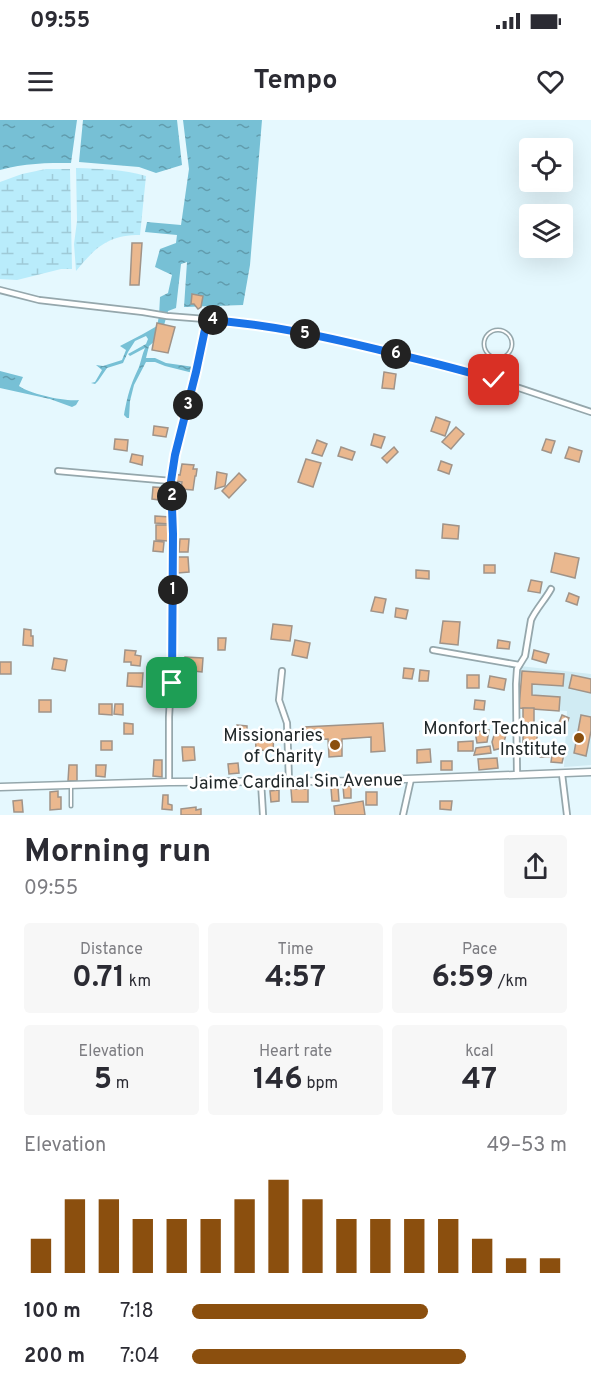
<!DOCTYPE html>
<html lang="en">
<head>
<meta charset="utf-8">
<style>
	body { margin:0; font-family:Overpass,sans-serif; background:#f7f7f7; color:#2b2b33; height:100vh; display:flex; flex-direction:column; font-size:22px; white-space:nowrap }
	* { box-sizing:border-box; margin:0 }
	p { font-size:20px; color:#7c7c81 }
	.icon { flex:none; width:33px; height:33px; fill:none; stroke:currentColor; stroke-width:2; stroke-linecap:round; stroke-linejoin:round }
	.map { position:relative; height:695px; overflow:hidden }
	.panel { display:flex; flex-direction:column; background:#fff; flex:1 }
	.panel>* { flex:none }
	.fabs { position:absolute; left:519px; top:18px; display:grid; gap:12px }
	.fabs a { display:grid; place-items:center; width:54px; height:54px; border-radius:6px; background:#fff; box-shadow:0 6px 24px #0002; font-size:30px }
	.pin { position:absolute; display:grid; place-items:center; width:51px; height:51px; color:#fff; margin:-26px; border-radius:12px; box-shadow:0 3px 9px #0006 }
	.km { position:absolute; width:30px; height:30px; margin:-15px; border-radius:50%; background:#222; color:#fff; font-size:16px; line-height:30px; text-align:center }
	.round { display:grid; place-items:center; flex:none; width:63px; height:63px; border-radius:6px; background:#f7f7f7 }
	.headline { display:flex; align-items:center; justify-content:space-between; height:102px; padding:0 24px }
	h1 { font-size:33px; font-weight:700; line-height:45px }
	.metrics { display:grid; grid-template-columns:repeat(3,1fr); gap:9px; height:102px; padding:6px 24px }
	.metrics div { display:grid; align-content:center; border-radius:6px; background:#f7f7f7; text-align:center }
	.metrics b { font-size:30px; font-weight:700 }
	.metrics small { font-size:16px; font-weight:400 }
	.metrics p { font-size:16px }
	.chart { height:168px; padding:12px 24px }
	.chart p { display:flex; justify-content:space-between }
	.chart svg { width:100%; height:108px; margin-top:6px; stroke:#8b4f0e; stroke-width:6 }
	ul { padding:0 24px; list-style:none; font-size:20px }
	li { display:grid; grid-template-columns:96px 72px 1fr; align-items:center; height:45px }
	li i { height:15px; border-radius:8px; background:#8b4f0e }
	.status { display:flex; justify-content:space-between; align-items:center; height:42px; padding:0 30px; background:#fff; direction:ltr }
	.status svg { height:16px; fill:currentColor }
	header { display:flex; justify-content:space-between; align-items:center; height:78px; padding:0 24px; background:#fff; font-size:27px; font-weight:700 }
	.map>svg:first-child { display:block }
</style>
</head>
<body>
<div class="status"><b>09:55</b><svg viewBox="0 0 49 12"><path d="M0 12V9h3v3zM5 12V6h3v6zM10 12V3h3v9zM15 12V0h3v12zM26 1h20v11H26zM47 4h2v5h-2z"/></svg></div>
<header><svg class="icon" aria-label="menu" viewBox="0 0 24 24"><path d="M4 6h16M4 12h16M4 18h16"/></svg>Tempo<svg class="icon" aria-label="heart" viewBox="0 0 24 24"><path d="M12 20l-8-8c-3-5 5-10 8-4 3-6 11-1 8 4z"/></svg></header>
<div class="map">
<svg width="591" height="695" viewBox="0 0 591 695">
	<defs>
		<pattern id="wetland-marsh" width="20" height="14" patternUnits="userSpaceOnUse" patternTransform="scale(1.5)"><rect width="20" height="14" fill="#b9ecfb"/><path d="M1 5h8M5 5V1M11 12h8M15 12V8" fill="none" stroke="#9fcad7"/></pattern>
		<pattern id="water-ripples" width="26" height="14" patternUnits="userSpaceOnUse" patternTransform="scale(1.5)"><rect width="26" height="14" fill="#77c0d5"/><path d="M2 4q2-2 4 0t4 0M15 11q2-2 4 0t4 0" fill="none" stroke="#619cad"/></pattern>
	</defs>
	<rect width="100%" height="100%" fill="#e5f8fe"/>
	<path fill="#d0ebf3" d="M520,546L591,554V645L564,647L567,591L519,588Z"/>
	<g fill="url(#wetland-marsh)">
		<path d="M76,48C101,49 123,49 146,56L140,115C108,115 96,127 76,151L74,124L77,101Z"/>
		<path d="M46,49H70L72,149H61L17,160L0,159V62L22,54Z"/>
	</g>
	<g fill="url(#water-ripples)">
		<path d="M0,0H77L71,43C47,43 24,43 0,50Z"/>
		<path d="M83,0H177L182,45L156,53L139,47L79,42Z"/>
		<path d="M183,0H262L250,145L243,185L184,187L187,142L181,144L176,188L168,191L161,216L149,226L146,238H155L166,243L194,247L193,253L165,246L155,242H146L134,265L130,281L129,298H127L124,295C128,274 130,266 139,247C141,241 142,235 145,228L130,236L128,234L146,224L148,219L146,216L135,221L128,232L123,243L107,248L98,261L95,264L91,263L95,262L102,250L96,245L103,246L122,240L126,230L120,226L143,214L157,206L159,196L160,177L168,173L172,155L155,147L160,129L176,123L177,115L145,112L147,102L181,105L189,49Z"/>
		<path d="M0,251L23,257L19,266C30,274 66,282 79,280L76,285L72,287L50,279L0,268Z"/>
	</g>
	<g fill="#eab88f" stroke="#a09388" stroke-width="1.5">
		<path d="M132,123H142L139,165H130Z"/>
		<path d="M192,174L203,176L201,187L198,189L194,184H191Z"/>
		<path d="M157,203L175,207L168,233L152,230Z"/>
		<path d="M384,252L396,254L394,269L382,268Z"/>
		<path d="M436,297L450,302L445,316L431,311Z"/>
		<path d="M154,306L168,308L166,317L153,315Z"/>
		<path d="M456,307L464,314L451,329L442,322Z"/>
		<path d="M374,314L385,317L381,328L371,325Z"/>
		<path d="M115,319L128,320L127,331L114,329Z"/>
		<path d="M546,319L555,321L551,333L542,330Z"/>
		<path d="M317,320L327,324L322,336L312,333Z"/>
		<path d="M341,327L355,332L352,340L338,336Z"/>
		<path d="M394,327L398,332L387,343L382,338Z"/>
		<path d="M569,327L582,331L579,342L565,338Z"/>
		<path d="M132,334L143,336L142,345L130,342Z"/>
		<path d="M306,339L321,343L313,367L298,362Z"/>
		<path d="M441,341L452,345L449,354L438,350Z"/>
		<path d="M182,344L194,345L193,349H197L196,356H195L193,370L181,369L182,362L174,361L175,354L180,355Z"/>
		<path d="M217,352L227,354L225,366L215,369Z"/>
		<path d="M239,353L246,360L229,378L222,371Z"/>
		<path d="M153,367L168,368L167,381L152,379Z"/>
		<path d="M155,396L170,397V404L155,403Z"/>
		<path d="M443,404L459,406L458,419L442,418Z"/>
		<path d="M156,405H169L168,421L156,420Z"/>
		<path d="M180,419H189L188,432H179Z"/>
		<path d="M154,421L164,422L163,432L153,431Z"/>
		<path d="M555,433L579,438L575,458L551,452Z"/>
		<path d="M178,437H188L189,452L178,453Z"/>
		<rect x="484" y="445" width="11" height="8"/>
		<path d="M416,450L429,451V459L416,458Z"/>
		<path d="M531,460L542,462L540,473L528,471Z"/>
		<path d="M569,473L579,477L577,485L566,481Z"/>
		<path d="M375,477L386,479L383,493L371,491Z"/>
		<path d="M396,488L408,490L406,499L395,497Z"/>
		<path d="M443,501L460,502L458,525L440,523Z"/>
		<path d="M273,504L292,506L290,521L271,519Z"/>
		<path d="M24,509L31,510V516H33V526L23,525Z"/>
		<path d="M218,518H226L225,530H218Z"/>
		<path d="M295,520L310,523L307,538L292,535Z"/>
		<path d="M498,520L510,522L509,529L497,528Z"/>
		<path d="M125,530L136,531L135,535L141,536L140,546L131,545V542H124Z"/>
		<path d="M534,530L549,534L546,543L532,539Z"/>
		<path d="M185,537L203,538L202,552L184,550Z"/>
		<path d="M54,538L67,540L65,551L52,549Z"/>
		<rect x="0" y="542" width="11" height="12"/>
		<path d="M404,548L414,549L412,559L403,558Z"/>
		<path d="M420,550L429,551L428,561H419Z"/>
		<path d="M522,551L564,554L563,566L532,564V575L560,577L559,591L519,588Z"/>
		<path d="M128,553H143L142,567L127,566Z"/>
		<rect x="467" y="555" width="12" height="13"/>
		<path d="M572,555L591,559V573L569,568Z"/>
		<path d="M180,556L194,557V567H180Z"/>
		<path d="M490,556L506,559L504,570L488,567Z"/>
		<rect x="39" y="580" width="12" height="12"/>
		<path d="M475,580L485,581L484,590L474,589Z"/>
		<path d="M99,584H112V595L99,594Z"/>
		<path d="M115,584H123V595L114,594Z"/>
		<rect x="523" y="588" width="11" height="15"/>
		<path d="M562,595L569,598L563,613L556,610Z"/>
		<path d="M581,595L591,597V611L586,636L574,633Z"/>
		<path d="M124,603L133,604V614H124Z"/>
		<path d="M383,603L385,631L371,632V617L342,619V636L329,637L328,619L305,620L304,607Z"/>
		<path d="M237,605L247,606V618H237Z"/>
		<path d="M489,610L487,622L477,623L475,612Z"/>
		<path d="M255,612H274L273,632L256,629Z"/>
		<path d="M495,612L506,615L502,628L494,630L492,622Z"/>
		<rect x="523" y="613" width="14" height="10"/>
		<rect x="101" y="621" width="11" height="9"/>
		<path d="M473,621V631H458V622Z"/>
		<path d="M540,625L549,626V637H540Z"/>
		<path d="M490,626L491,633L474,635L476,628Z"/>
		<path d="M182,627H194L195,640L183,641Z"/>
		<path d="M553,628L565,630L562,643L551,642Z"/>
		<path d="M430,629L431,642L417,643V630Z"/>
		<path d="M497,638L498,648L479,650L478,639Z"/>
		<path d="M154,640H162V657L153,656Z"/>
		<rect x="441" y="641" width="11" height="9"/>
		<path d="M238,643L239,653L229,654L228,644Z"/>
		<path d="M69,645H77V661H68Z"/>
		<path d="M96,645H106L105,657L96,656Z"/>
		<path d="M343,666H351V678H344Z"/>
		<path d="M338,667L339,681H332L331,668Z"/>
		<path d="M291,669H308V682H292Z"/>
		<path d="M279,670V681L271,682L270,671Z"/>
		<path d="M58,671V677H61V689L50,690V672Z"/>
		<rect x="366" y="672" width="11" height="13"/>
		<path d="M163,675H168V684L172,685V690L162,689Z"/>
		<path d="M22,680L23,692H14L13,681Z"/>
		<path d="M363,681L365,695H335L334,686Z"/>
		<path d="M440,681H452L451,690L440,689Z"/>
		<path d="M196,687V690L201,689V695H181V689Z"/>
	</g>
	<g fill="none" stroke-linecap="round" stroke-linejoin="round">
		<g stroke="#95a7ac" stroke-width="5">
			<g id="service">
				<circle cx="498" cy="224" r="14"/>
				<path d="M494,259L496,238"/>
				<path d="M71,665V686"/>
			</g>
		</g>
		<g stroke="#95a7ac" stroke-width="8">
			<g id="minor">
				<path d="M0,170L39,180L143,192L167,196L243,202L339,220L483,256L591,292"/>
				<path d="M58,351L171,361"/>
				<path d="M433,530L519,545"/>
				<path d="M282,551L279,580L287,603L289,661"/>
				<path d="M562,654L567,695"/>
				<path d="M517,655L516,564L517,549L525,536L531,500C536,489 545,480 551,469"/>
				<path d="M169,662V597L173,523L171,361L175,335L196,252L207,200"/>
				<path d="M261,662L263,695"/>
				<path d="M403,695L411,659"/>
			</g>
		</g>
		<g stroke="#95a7ac" stroke-width="9">
			<path id="tertiary" d="M0,667L169,662L353,661L591,652"/>
		</g>
		<use href="#service" stroke="#fff" stroke-width="2"/>
		<use href="#minor" stroke="#fff" stroke-width="4.5"/>
		<use href="#tertiary" stroke="#fff" stroke-width="6"/>
	</g>
	<g fill="none" stroke-linecap="round" stroke-linejoin="round">
		<g stroke="#fff" stroke-width="12">
			<path id="route" d="M172,563L173,414L171,361L175,335L196,252L207,200C270,204 331,218 392,233C426,241 461,249 494,260"/>
		</g>
		<use href="#route" stroke="#1a73e8" stroke-width="8"/>
	</g>
	<g fill="#8b4f0e" stroke="#fff" stroke-width="2">
		<circle cx="579" cy="618" r="6"/>
		<circle cx="335" cy="625" r="6"/>
	</g>
	<g text-anchor="middle" stroke-width="5" stroke-linejoin="round" paint-order="stroke">
		<g font-size="18" fill="#202729" stroke="#fff" text-anchor="end">
			<text x="567" y="614">Monfort Technical<tspan x="567" dy="21">Institute</tspan></text>
			<text x="323" y="621">Missionaries<tspan x="323" dy="21">of Charity</tspan></text>
		</g>
		<g font-size="18" fill="#202729" stroke="#fff">
			<text transform="translate(296 661) rotate(-1)" y="6">Jaime Cardinal Sin Avenue</text>
		</g>
	</g>
</svg>
<div class="fabs">
<a><svg class="icon" aria-label="locate" viewBox="0 0 24 24"><circle cx="12" cy="12" r="6"/><path d="M12 2v4M12 18v4M2 12h4M18 12h4"/></svg></a>
<a><svg class="icon" aria-label="layers" viewBox="0 0 24 24"><path d="M12 4l9 5-9 5-9-5zM3 14l9 5 9-5"/></svg></a>
</div>
<div class="pin" style="left:172px;top:563px;background:#1e9e55"><svg class="icon" aria-label="arrive" viewBox="0 0 24 24"><path d="M6 21V4h12l-3 4 3 4H6"/></svg></div>
<div class="pin" style="left:494px;top:260px;background:#d93025"><svg class="icon" aria-label="check" viewBox="0 0 24 24"><path d="M5 12l5 5 9-10"/></svg></div>
<b class="km" style="left:173px;top:470px">1</b>
<b class="km" style="left:172px;top:376px">2</b>
<b class="km" style="left:188px;top:285px">3</b>
<b class="km" style="left:213px;top:200px">4</b>
<b class="km" style="left:305px;top:214px">5</b>
<b class="km" style="left:396px;top:234px">6</b>
</div>
<section class="panel">
<div class="headline"><div><h1>Morning run</h1><p>09:55</p></div><a class="round"><svg class="icon" aria-label="share" viewBox="0 0 24 24"><path d="M12 15V3M7 8l5-5 5 5M5 13v7h14v-7"/></svg></a></div>
<div class="metrics">
<div><p>Distance</p><b>0.71<small> km</small></b></div>
<div><p>Time</p><b>4:57</b></div>
<div><p>Pace</p><b>6:59<small> /km</small></b></div>
</div>
<div class="metrics">
<div><p>Elevation</p><b>5<small> m</small></b></div>
<div><p>Heart rate</p><b>146<small> bpm</small></b></div>
<div><p>kcal</p><b>47</b></div>
</div>
<div class="chart"><p><span>Elevation</span>49–53 m</p>
<svg viewBox="0 0 160 44" preserveAspectRatio="none"><path d="M5 44V30M15 44V14M25 44V14M35 44V22M45 44V22M55 44V22M65 44V14M75 44V6M85 44V14M95 44V22M105 44V22M115 44V22M125 44V22M135 44V30M145 44V38M155 44V38"/></svg>
</div>
<ul>
<li><b>100 m</b>7:18<i style="width:63%"></i></li>
<li><b>200 m</b>7:04<i style="width:73%"></i></li>
</ul>
</section>
</body>
</html>
